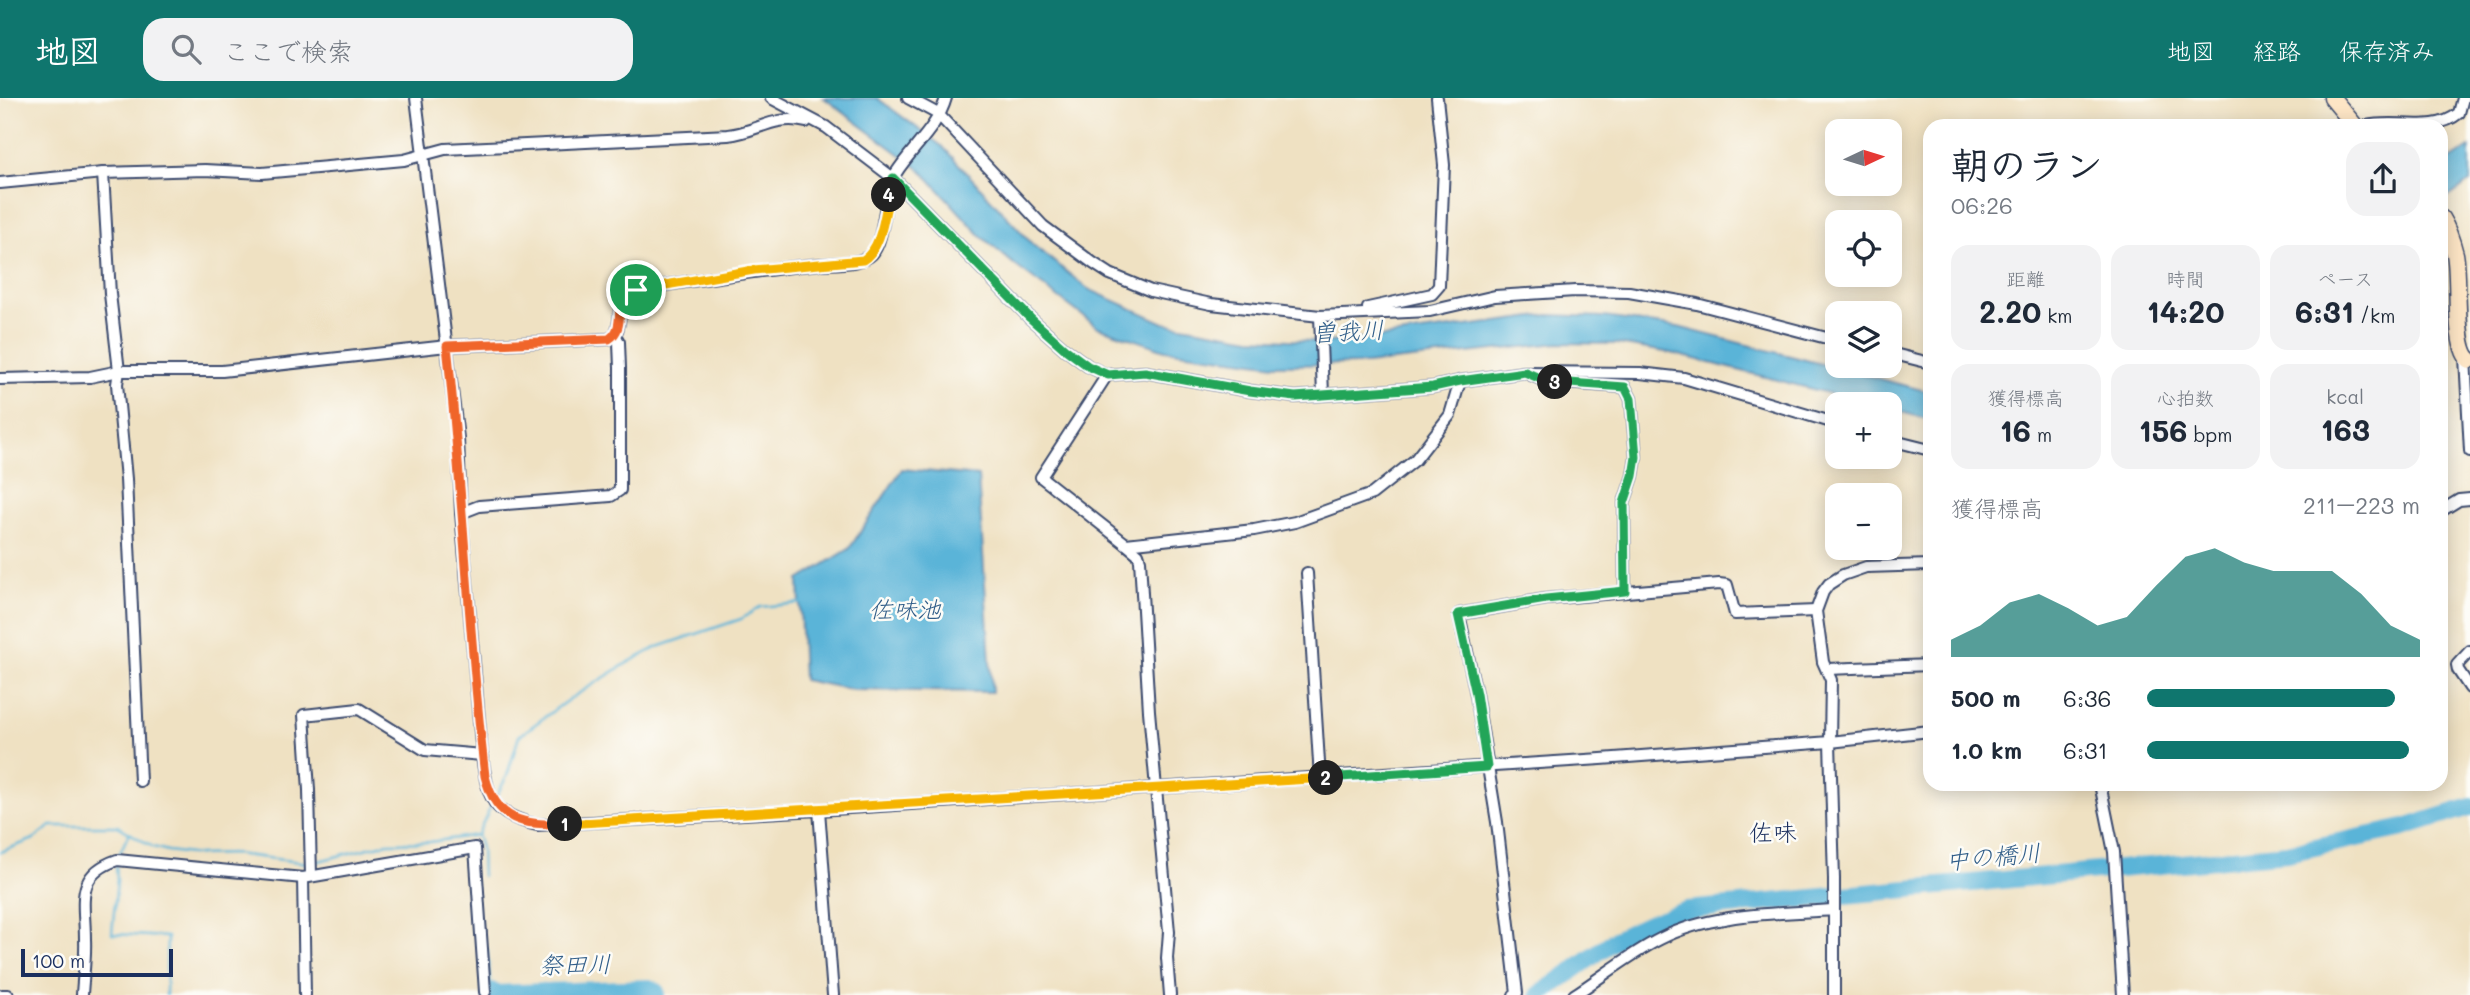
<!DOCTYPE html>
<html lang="ja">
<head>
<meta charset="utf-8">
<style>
	body { margin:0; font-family:Mali,"Klee One",sans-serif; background:#f2f2f3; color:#1f2937; height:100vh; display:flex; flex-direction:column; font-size:26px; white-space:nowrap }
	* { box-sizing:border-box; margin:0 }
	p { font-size:23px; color:#747a83 }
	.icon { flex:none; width:38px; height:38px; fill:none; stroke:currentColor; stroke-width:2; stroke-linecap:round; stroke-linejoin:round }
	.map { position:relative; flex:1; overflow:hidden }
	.details { position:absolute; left:1923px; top:21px; width:525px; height:672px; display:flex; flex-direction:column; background:#fff; border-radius:21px; box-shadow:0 4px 18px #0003 }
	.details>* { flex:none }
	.needle { width:46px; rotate:86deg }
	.controls { position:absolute; left:1825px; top:21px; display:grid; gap:14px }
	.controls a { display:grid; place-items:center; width:77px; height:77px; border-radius:14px; background:#fff; box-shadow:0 4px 18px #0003; font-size:35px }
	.scale { position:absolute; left:21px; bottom:18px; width:152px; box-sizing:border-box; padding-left:7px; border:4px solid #1b2f5e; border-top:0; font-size:19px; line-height:24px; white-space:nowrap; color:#1b2f5e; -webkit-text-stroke:5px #fdfcf7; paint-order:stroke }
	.pin { position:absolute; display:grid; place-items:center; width:60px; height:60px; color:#fff; margin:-30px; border:4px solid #fff; border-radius:50%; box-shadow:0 2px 7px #0007 }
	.km { position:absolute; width:35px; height:35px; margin:-18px; border-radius:50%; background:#222; color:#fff; font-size:19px; line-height:35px; text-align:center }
	.round { display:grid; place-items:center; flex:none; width:74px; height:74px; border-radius:21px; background:#f2f2f3 }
	.head { display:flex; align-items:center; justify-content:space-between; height:119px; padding:0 28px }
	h1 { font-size:38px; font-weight:700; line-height:52px }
	.figures { display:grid; grid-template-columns:repeat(3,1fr); gap:10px; height:119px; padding:7px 28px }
	.figures div { display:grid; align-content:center; border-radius:18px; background:#f2f2f3; text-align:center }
	.figures b { font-size:30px; font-weight:700 }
	.figures small { font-size:19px; font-weight:400 }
	.figures p { font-size:19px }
	.chart { height:196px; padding:14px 28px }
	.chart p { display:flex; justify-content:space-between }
	.chart svg { width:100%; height:126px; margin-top:7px; fill:#0f766e; opacity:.7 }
	ul { padding:0 28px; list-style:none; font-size:23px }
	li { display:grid; grid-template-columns:112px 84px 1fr; align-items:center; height:52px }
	li i { height:18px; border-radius:9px; background:#0f766e }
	header { display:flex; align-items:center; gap:42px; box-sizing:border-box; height:98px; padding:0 35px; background:#0f766e; color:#fff }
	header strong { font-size:33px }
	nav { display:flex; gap:38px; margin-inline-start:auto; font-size:24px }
	.search { width:490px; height:63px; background:#f2f2f3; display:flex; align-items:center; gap:18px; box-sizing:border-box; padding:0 24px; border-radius:21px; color:#747a83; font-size:26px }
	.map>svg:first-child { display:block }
</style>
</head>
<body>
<header>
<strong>地図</strong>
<div class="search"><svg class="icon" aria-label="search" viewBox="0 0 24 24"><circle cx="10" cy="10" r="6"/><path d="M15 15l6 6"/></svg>ここで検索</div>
<nav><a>地図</a><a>経路</a><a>保存済み</a></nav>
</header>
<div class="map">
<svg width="2470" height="897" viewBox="0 0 2470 897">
	<rect width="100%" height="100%" fill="#fdfcf7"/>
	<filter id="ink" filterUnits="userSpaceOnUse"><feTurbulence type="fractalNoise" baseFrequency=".0143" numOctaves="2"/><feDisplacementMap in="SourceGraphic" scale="14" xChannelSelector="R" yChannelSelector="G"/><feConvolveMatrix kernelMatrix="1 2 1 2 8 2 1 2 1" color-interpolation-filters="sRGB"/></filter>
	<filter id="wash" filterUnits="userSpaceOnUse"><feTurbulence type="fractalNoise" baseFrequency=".00686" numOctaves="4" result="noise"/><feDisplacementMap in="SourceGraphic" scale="28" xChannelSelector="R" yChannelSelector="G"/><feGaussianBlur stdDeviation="1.57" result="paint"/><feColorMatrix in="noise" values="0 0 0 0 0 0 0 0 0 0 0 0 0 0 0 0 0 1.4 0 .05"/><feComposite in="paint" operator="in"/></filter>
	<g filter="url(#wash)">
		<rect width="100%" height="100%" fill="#efe1c2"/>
		<g fill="#5ab4d8" stroke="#3a729b" stroke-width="2">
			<path d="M824,0H877L943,49L1033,147L1088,191L1164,225L1251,240L1328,244L1383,239L1549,217L1604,219L1678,229L1930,294V322L1890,311V306H1871L1671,255L1618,246L1558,245L1366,266L1275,267L1165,252L1098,229L1016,168L981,138L921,72Z"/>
			<path d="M2470,49V84L2441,104V68Z"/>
			<path d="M902,371L978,378L992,594L854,592L803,582L799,482L849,451Z"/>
		</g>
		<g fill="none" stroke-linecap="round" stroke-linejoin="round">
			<g stroke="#5ab4d8" stroke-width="2.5">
				<path d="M496,699L507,678L519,638L568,602L629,564L658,549L741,521L760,509L801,505"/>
				<path d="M0,754L34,741L51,728H118L153,749L168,753L197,757L234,756L309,765"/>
				<path d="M119,757L129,735"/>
				<path d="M315,764L388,745L430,744L477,737"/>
				<path d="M116,767L117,782L112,836L167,839L166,897"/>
				<path d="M482,778L481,750L477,737L491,708"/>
				<path d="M487,851L491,893"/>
			</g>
			<g stroke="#5ab4d8" stroke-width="18">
				<path d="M491,893L496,896L649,890L656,894V897"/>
				<path d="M1539,897L1615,842L1646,827L1687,812L2287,755L2404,730L2470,709"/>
			</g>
		</g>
	</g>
	<g filter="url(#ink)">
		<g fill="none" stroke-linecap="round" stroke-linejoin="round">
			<g stroke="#3b4a6d" stroke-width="14">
				<g id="street">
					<path d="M416,0L458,340L461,415L482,657C488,702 492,716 537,727L819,712L833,897"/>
					<path d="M771,0L826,29L893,80L1030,220L1065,251L1088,268L1107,277L1145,274L1250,293L1295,299L1433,289L1460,283L1525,274L1640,275L1684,280L1838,326"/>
					<path d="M908,0L938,16L1043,128L1093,165L1110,176L1151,193L1211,206L1320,218L1430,213L1495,198L1575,193L1629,194L1697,206L1838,243"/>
					<path d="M2366,28C2397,21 2434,36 2459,15L2463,0"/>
					<path d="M103,75L110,196L119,273L117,286L126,381L140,683"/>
					<path d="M0,85L103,75L205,72L262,75L404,62L445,51L728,37C758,34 774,16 806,24"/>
					<path d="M1368,210L1432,196L1439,188L1444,67L1437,0"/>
					<path d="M1320,218L1323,297"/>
					<path d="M1890,255L1930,265"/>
					<path d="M2465,259L2470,353"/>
					<path d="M1529,276L1548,284L1625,289L1631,301L1636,359L1633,378L1624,405L1625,493"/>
					<path d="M1107,277L1041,379L1126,446L1138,456L1140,462L1149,613L1169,834L1167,860L1170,897"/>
					<path d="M0,281L90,279L119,273H222L447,248L609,241L615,237"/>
					<path d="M1890,342L1930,352"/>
					<path d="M2441,413L2459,402L2470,401"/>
					<path d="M461,415L479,408L611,398L620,392V270L619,244L615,237C622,225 618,210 622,197L636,192C698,182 757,172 820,166C834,165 861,167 872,156C886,140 883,94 896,75C912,50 938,29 946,0"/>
					<path d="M1126,446L1254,432L1295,424L1372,396L1415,362L1450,317L1460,283"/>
					<path d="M1307,475L1320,680"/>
					<path d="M2470,553L2457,567L2458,572L2470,590"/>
					<path d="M1827,571L1930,567"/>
					<path d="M2100,686L2114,754L2123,897"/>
					<path d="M819,712L1601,661L1830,644L1930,633"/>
					<path d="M311,778L309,692L304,617L359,611L425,652L482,657"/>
					<path d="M303,780L305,897"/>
					<path d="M2,897H8"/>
					<path d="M82,897C83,878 86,859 85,841C85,804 74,777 117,762L303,780L475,750L485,894"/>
					<path d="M1514,897L1517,895L1497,724L1476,596L1459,516L1546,501L1719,486L1727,487L1735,516L1816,513"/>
					<path d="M1574,897C1602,879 1630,856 1660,841C1712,814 1777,816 1834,812"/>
					<path d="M1834,897V781L1830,644L1831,582L1823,564L1816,513L1823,494L1829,486L1843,477L1866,469L1930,467"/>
				</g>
			</g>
			<g stroke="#3b4a6d" stroke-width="19">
				<g id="secondary">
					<path d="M2332,0L2355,28"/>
					<path d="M2441,120C2448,131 2452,144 2455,156C2460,179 2453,250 2470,262"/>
				</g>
			</g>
			<use href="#street" stroke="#fff" stroke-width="10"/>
			<use href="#secondary" stroke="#fde5c5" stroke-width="16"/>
		</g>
	</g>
	<g fill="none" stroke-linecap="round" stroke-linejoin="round" filter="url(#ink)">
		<g stroke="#fff" stroke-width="14">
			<path id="split-1" d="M565,726C523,727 496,724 485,678C468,535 463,391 447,248L609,241C624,232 617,212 622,197L636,192"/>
		</g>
		<g stroke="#fff" stroke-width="14">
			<path id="split-2" d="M565,726L1326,680"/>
		</g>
		<g stroke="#fff" stroke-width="14">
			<path id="split-3" d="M1326,680L1487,669L1476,596L1458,516L1546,501L1625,493L1624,405L1633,378L1636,359L1631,301L1625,289L1555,284"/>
		</g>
		<g stroke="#fff" stroke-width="14">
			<path id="split-4" d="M889,97L893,80L1030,220L1065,251L1088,268L1108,277L1145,274L1250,293L1295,299L1433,289L1460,283L1525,274L1548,284H1555"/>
		</g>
		<g stroke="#fff" stroke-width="14">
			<path id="split-5" d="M636,192L754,172L863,162C882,150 884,118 889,97"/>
		</g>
		<use href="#split-1" stroke="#f0652b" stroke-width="9"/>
		<use href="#split-2" stroke="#f5b400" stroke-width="9"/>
		<use href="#split-3" stroke="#22a559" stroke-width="9"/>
		<use href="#split-4" stroke="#22a559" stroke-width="9"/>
		<use href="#split-5" stroke="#f5b400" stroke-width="9"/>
	</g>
	<g text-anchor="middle" stroke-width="5" stroke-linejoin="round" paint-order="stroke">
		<g font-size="24" font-style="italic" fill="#315e89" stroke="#fdfcf7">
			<text transform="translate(1348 234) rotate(-3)" y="8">曽我川</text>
			<text x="905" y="520">佐味池</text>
			<text transform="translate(1993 759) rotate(-5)" y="8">中の橋川</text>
			<text transform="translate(575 867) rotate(-1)" y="8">祭田川</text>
		</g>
		<g font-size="24" fill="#1b2f5e" stroke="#fdfcf7">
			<text x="1773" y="743">佐味</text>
		</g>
	</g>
</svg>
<div class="controls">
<a><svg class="needle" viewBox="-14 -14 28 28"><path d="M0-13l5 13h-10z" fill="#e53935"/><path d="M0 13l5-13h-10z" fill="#747a83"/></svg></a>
<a><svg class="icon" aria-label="locate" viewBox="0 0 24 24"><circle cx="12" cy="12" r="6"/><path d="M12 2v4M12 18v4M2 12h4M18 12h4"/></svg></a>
<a><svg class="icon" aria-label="layers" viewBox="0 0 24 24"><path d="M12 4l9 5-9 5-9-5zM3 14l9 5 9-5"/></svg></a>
<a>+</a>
<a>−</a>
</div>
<div class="scale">100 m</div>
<div class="pin" style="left:636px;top:192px;background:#1e9e55"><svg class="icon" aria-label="arrive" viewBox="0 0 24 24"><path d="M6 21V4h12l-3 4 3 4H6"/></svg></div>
<b class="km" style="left:565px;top:726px">1</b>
<b class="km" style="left:1326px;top:680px">2</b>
<b class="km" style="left:1555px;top:284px">3</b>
<b class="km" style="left:889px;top:97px">4</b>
<section class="details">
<div class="head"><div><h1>朝のラン</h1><p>06:26</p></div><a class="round"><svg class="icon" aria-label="share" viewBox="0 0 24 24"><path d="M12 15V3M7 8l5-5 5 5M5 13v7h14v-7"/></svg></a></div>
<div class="figures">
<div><p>距離</p><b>2.20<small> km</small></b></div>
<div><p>時間</p><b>14:20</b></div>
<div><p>ペース</p><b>6:31<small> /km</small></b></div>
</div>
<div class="figures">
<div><p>獲得標高</p><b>16<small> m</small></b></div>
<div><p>心拍数</p><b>156<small> bpm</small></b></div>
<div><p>kcal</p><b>163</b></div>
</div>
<div class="chart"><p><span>獲得標高</span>211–223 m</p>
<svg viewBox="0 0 160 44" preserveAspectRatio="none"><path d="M0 44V38L10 33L20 25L30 22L40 27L50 33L60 30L70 19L80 9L90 6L100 11L110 14L120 14L130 14L140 22L150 33L160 38V44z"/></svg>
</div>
<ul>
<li><b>500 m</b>6:36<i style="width:91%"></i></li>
<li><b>1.0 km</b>6:31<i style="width:96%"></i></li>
</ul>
</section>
</div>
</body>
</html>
